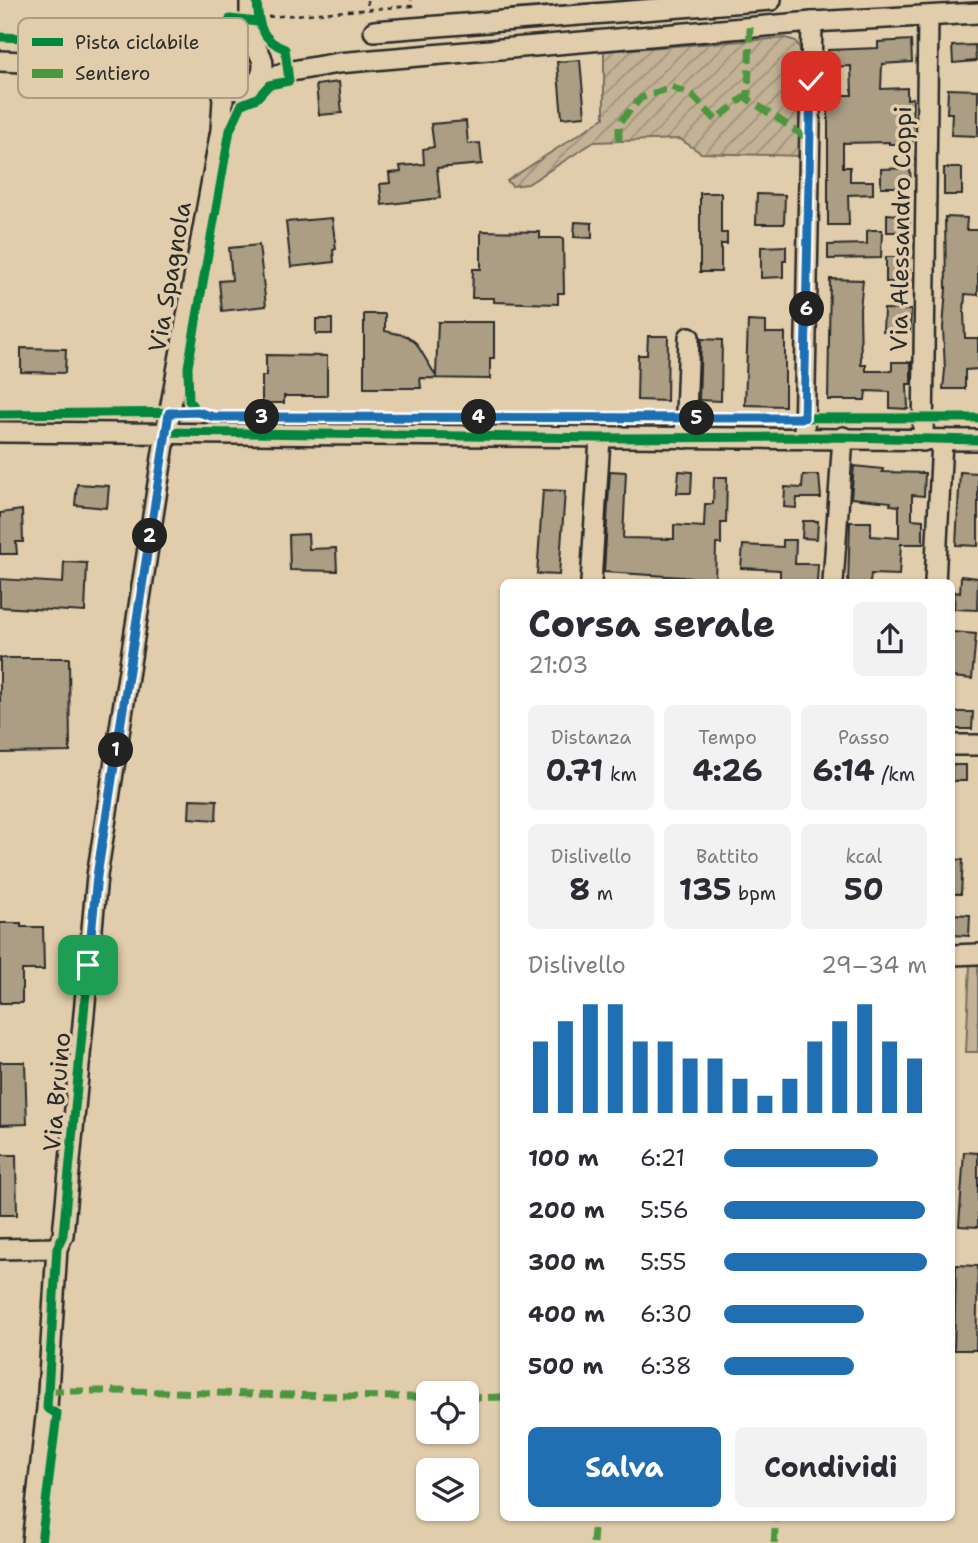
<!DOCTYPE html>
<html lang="it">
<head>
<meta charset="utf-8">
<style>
	body { margin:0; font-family:"Shantell Sans",sans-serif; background:#f2f2f3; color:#2b2b33; height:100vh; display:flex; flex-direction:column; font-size:26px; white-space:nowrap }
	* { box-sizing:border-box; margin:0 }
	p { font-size:23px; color:#7c7c81 }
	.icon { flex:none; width:38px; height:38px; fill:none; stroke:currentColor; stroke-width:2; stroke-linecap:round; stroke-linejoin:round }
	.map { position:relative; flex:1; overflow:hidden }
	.panel { position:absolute; left:500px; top:579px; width:455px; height:942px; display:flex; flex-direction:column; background:#fff; border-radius:10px; box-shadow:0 2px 5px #0004 }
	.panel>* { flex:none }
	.buttons { position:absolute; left:416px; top:1381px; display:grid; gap:14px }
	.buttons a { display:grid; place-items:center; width:63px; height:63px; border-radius:10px; background:#fff; box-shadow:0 2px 5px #0004; font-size:35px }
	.pin { position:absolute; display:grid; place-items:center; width:60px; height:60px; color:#fff; margin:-30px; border-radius:14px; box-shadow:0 4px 10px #0006 }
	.km { position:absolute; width:35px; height:35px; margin:-18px; border-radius:50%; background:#222; color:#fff; font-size:19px; line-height:35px; text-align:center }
	.round { display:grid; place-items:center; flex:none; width:74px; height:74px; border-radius:10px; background:#f2f2f3 }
	.summary { display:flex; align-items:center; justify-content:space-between; height:119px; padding:0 28px }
	h1 { font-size:38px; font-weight:700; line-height:52px }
	.stats { display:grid; grid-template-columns:repeat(3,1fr); gap:10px; height:119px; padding:7px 28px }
	.stats div { display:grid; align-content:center; border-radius:10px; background:#f2f2f3; text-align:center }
	.stats b { font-size:30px; font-weight:700 }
	.stats small { font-size:19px; font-weight:400 }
	.stats p { font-size:19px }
	.chart { height:196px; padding:14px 28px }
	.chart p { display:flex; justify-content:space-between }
	.chart svg { width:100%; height:126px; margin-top:7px; stroke:#1f6fb2; stroke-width:6 }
	.button { display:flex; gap:14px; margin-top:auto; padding:14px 28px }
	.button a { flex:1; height:80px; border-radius:10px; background:#1f6fb2; color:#fff; font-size:28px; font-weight:700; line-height:80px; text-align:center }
	.button a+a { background:#f2f2f3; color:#2b2b33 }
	ul { padding:0 28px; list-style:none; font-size:23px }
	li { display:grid; grid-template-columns:112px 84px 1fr; align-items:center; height:52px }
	li i { height:18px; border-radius:9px; background:#1f6fb2 }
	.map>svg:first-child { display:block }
</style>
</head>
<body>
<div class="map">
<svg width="978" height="1543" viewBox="0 0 978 1543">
	<defs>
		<pattern id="garden-furrows" width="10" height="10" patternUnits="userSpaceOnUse" patternTransform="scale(1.75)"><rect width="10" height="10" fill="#c3b296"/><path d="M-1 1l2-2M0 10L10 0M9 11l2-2" fill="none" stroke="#9f917b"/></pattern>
	</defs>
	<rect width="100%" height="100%" fill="#e1cdab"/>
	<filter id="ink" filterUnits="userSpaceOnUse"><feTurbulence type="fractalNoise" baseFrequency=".0143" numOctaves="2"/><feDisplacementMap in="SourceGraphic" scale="14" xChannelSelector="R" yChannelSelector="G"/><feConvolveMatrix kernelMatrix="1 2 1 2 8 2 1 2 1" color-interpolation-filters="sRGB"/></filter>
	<g filter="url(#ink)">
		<path fill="#c3b296" stroke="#776e60" stroke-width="2" d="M970,964L978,965V1052H966Z"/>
		<path fill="url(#garden-furrows)" stroke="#776e60" stroke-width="2" d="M786,38L796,41L800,49L801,156L701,153L680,139L594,142L528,184L512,186L507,181L604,118V51Z"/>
		<g fill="#ac9e85" stroke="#2b2b2b" stroke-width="2">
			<path d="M911,40L912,62L882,64L881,89L907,88V99L913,98L912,144H889V142L843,143V167H850V181H873V194L848,195L849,225H828V99L841,98V95H852L851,66L829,67L828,50L878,48V42Z"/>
			<path d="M975,45L976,61L953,63L952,46Z"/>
			<path d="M580,60L585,116L562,118L557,62Z"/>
			<path d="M339,82L342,113L319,115L316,85Z"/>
			<path d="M948,89L978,90V136L951,135L952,113H947Z"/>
			<path d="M466,121L468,144L480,143L482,164L437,168L440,198L382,205L380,184L390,183L389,173L401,172L400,166L424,164L423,149L434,147L431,124Z"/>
			<path d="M910,168L911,187H881V169Z"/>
			<rect x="944" y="168" width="18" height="27"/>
			<path d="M700,193H721V233H727V244H721V272H700Z"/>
			<path d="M757,194L785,195L784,224H756Z"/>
			<path d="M887,214L910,216L909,232H887Z"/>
			<path d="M945,217L967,218L966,230H978V295L965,294L964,312L965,338H978V369L965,370V389H943L945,370L943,328L946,289Z"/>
			<path d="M332,218L336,249L333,250L334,262L291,267L286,222Z"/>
			<path d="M575,222L592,223V238L574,237Z"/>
			<path d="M871,230H882L881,258L828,259V245L867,244V231Z"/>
			<path d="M481,231L540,232V238H563L564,293H558V304L494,302V298H472L473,269H481Z"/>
			<path d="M259,245L266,306L222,311L219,281L232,280L229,248Z"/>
			<path d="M786,246V261H783V277L761,278V247Z"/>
			<rect x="886" y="257" width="24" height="25"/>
			<path d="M830,279L863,280L860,309L861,365H866V371H892V362H911V384H907L908,409L890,408V392L866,391L865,400H828Z"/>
			<path d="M884,309L911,310L910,332L883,331Z"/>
			<path d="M364,314H385V331L407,336L416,343L436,376L438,322H494V358H490V379L420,378L421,388H364Z"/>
			<rect x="316" y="319" width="16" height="15"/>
			<path d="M748,321L766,322V333H785V406L745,405Z"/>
			<path d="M648,336H668L667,401L637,400L638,355H647Z"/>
			<path d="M701,339L722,340L721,401L699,400Z"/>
			<path d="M21,348L66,349L65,373L21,372Z"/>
			<path d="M266,355L327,356V396H284V403H262V376H266Z"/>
			<path d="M854,466L883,469L882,472L925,473L924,496L912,495V519L923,520V544H901L899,575L871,574L870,583H848L850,522H871V536L899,538V506L890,505L891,502L851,498Z"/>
			<path d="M610,471L626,472L623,538L674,539V525L704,527L705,504H713L714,477H727L726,523H721V544H716L715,583H698V578L604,572Z"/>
			<path d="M679,471L692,472L691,493H677Z"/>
			<path d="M960,472L978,473V546L956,545Z"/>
			<path d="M803,475H819L821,498H797L796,508L784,507L785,487L802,488Z"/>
			<path d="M77,484L109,486L107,508L75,505Z"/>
			<path d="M543,490L565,491L559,575L537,574Z"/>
			<path d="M22,510L23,542H16L17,554H0V513Z"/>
			<path d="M803,521H818L817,539L802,538Z"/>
			<path d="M308,534L309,549L336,548L337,571L290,570L289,535Z"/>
			<path d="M783,540H796L795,564H818L817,583H780V570L741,568L743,545L783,547Z"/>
			<path d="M64,562L87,563L85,612L0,607V579L63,583Z"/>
			<path d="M961,576L978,578L977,610L954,609L955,592L960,593Z"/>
			<path d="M952,632L976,634L972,679L952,677Z"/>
			<path d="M0,658H69L70,752L0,753Z"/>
			<path d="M952,712H973L972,729H952Z"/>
			<rect x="952" y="765" width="14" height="16"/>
			<path d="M190,799L217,800L216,820L189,818Z"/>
			<path d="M952,859L963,860L961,894H952Z"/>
			<path d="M952,914L970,915L969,936L952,935Z"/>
			<path d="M0,923H21V927H43L44,970H22V1003H0Z"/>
			<path d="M0,1062H25L27,1124L0,1125Z"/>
			<path d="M964,1152L978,1153V1227L959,1226Z"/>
			<path d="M0,1155H16L17,1215H0Z"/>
			<path d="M956,1265L978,1266L976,1350H954Z"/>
		</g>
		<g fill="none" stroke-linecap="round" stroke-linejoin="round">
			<g stroke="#2b2b2b" stroke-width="24">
				<g id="minor">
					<path d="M250,0V21L256,49"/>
					<path d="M374,31L771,0"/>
					<circle cx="239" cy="66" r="24"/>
					<path d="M0,61L192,69L216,73"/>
					<path d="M256,84L286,72L338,63L812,22L978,13"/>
					<path d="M0,432L978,440"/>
					<path d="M685,438L689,337"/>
					<path d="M804,438L812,22"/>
					<path d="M923,441L928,17"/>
					<path d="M591,583L600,438"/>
					<path d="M833,583L843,437"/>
					<path d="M935,583L942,440"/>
					<path d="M952,745H978"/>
					<path d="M952,955L978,954"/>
					<path d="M0,1249L57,1248"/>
					<path d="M32,1543L47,1408L57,1248L63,1235L97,876L166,432L221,130L223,100L220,81"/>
				</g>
			</g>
			<g stroke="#2b2b2b" stroke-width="2.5" stroke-dasharray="5 5" stroke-linecap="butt">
				<path d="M367,0L368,10"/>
				<path d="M268,17L412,6L411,0"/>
			</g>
			<use href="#minor" stroke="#e1cdab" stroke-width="19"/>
			<g stroke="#4d9640" stroke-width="7" stroke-dasharray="14 7" stroke-linecap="butt">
				<path d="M750,27L748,99L810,140"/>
				<path d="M619,141V123L641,98L671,87L692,95L716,120L748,94"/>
				<path d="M49,1391C175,1390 302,1397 429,1397"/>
				<path d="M467,1398L504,1397"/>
				<path d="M593,1543L595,1517"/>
				<path d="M774,1543L776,1517"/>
			</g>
			<g stroke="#e1cdab" stroke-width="13">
				<g id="cycleway">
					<path d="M0,37L214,45L224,36L230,19L258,22"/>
					<path d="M198,412L189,401L188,367L230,130L242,104L257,98L269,85L289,81L285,49C261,40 258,24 257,0"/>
					<path d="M0,414L198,412L214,417L978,418"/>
					<path d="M41,1543L57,1414L47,1408L57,1248L63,1235L97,876L166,432L600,438L843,437L978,440"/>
				</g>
			</g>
			<use href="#cycleway" stroke="#00873e" stroke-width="9"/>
		</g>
	</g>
	<g fill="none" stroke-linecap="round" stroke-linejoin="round" filter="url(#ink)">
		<g stroke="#fff" stroke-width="14">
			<path id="route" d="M88,965L97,876L169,413L198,412L214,417L804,418L811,81"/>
		</g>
		<use href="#route" stroke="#1f6fb2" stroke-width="9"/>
	</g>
	<g text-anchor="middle" stroke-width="7" stroke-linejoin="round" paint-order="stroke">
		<g font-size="24" fill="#2b2b2b" stroke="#e1cdab">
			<text transform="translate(901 229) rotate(-89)" y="8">Via Alessandro Coppi</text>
			<text transform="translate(170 277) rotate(-80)" y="8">Via Spagnola</text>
			<text transform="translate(57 1092) rotate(-85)" y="8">Via Bruino</text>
		</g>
	</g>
	<rect x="18" y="18" width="230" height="80" rx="10" fill="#e1cdab" stroke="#aa9c85" stroke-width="2"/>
	<rect x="32" y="38" width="31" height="8" fill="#00873e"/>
	<rect x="32" y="69" width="31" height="9" fill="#4d9640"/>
	<g font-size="19" fill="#2b2b2b">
		<text x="75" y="49">Pista ciclabile</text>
		<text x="75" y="80">Sentiero</text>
	</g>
</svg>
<div class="buttons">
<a><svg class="icon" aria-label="locate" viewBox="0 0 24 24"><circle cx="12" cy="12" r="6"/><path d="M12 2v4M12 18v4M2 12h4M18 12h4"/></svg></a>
<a><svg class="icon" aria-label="layers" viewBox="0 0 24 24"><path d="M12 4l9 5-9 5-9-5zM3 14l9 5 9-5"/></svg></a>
</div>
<div class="pin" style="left:88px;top:965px;background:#1e9e55"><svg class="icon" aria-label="arrive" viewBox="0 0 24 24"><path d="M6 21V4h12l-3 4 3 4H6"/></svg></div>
<div class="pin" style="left:811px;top:81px;background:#d93025"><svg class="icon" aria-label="check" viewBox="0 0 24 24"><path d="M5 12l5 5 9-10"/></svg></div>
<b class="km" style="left:116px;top:750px">1</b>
<b class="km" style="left:150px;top:536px">2</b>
<b class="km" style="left:262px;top:417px">3</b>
<b class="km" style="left:479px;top:417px">4</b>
<b class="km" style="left:697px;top:418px">5</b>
<b class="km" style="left:807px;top:309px">6</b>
<section class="panel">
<div class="summary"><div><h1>Corsa serale</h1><p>21:03</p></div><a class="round"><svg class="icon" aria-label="share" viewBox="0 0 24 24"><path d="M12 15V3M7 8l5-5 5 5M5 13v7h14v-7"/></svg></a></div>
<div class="stats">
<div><p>Distanza</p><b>0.71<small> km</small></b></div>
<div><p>Tempo</p><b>4:26</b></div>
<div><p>Passo</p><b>6:14<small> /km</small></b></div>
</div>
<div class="stats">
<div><p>Dislivello</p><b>8<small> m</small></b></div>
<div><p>Battito</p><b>135<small> bpm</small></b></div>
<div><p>kcal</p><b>50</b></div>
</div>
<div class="chart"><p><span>Dislivello</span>29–34 m</p>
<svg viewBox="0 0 160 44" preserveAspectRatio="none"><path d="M5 44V19M15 44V12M25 44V6M35 44V6M45 44V19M55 44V19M65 44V25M75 44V25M85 44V32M95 44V38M105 44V32M115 44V19M125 44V12M135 44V6M145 44V19M155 44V25"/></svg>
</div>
<ul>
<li><b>100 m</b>6:21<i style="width:76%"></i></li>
<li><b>200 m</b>5:56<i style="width:99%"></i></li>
<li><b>300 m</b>5:55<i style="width:100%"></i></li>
<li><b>400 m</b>6:30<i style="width:69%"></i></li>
<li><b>500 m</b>6:38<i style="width:64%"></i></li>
</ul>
<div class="button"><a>Salva</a><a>Condividi</a></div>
</section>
</div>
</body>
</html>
